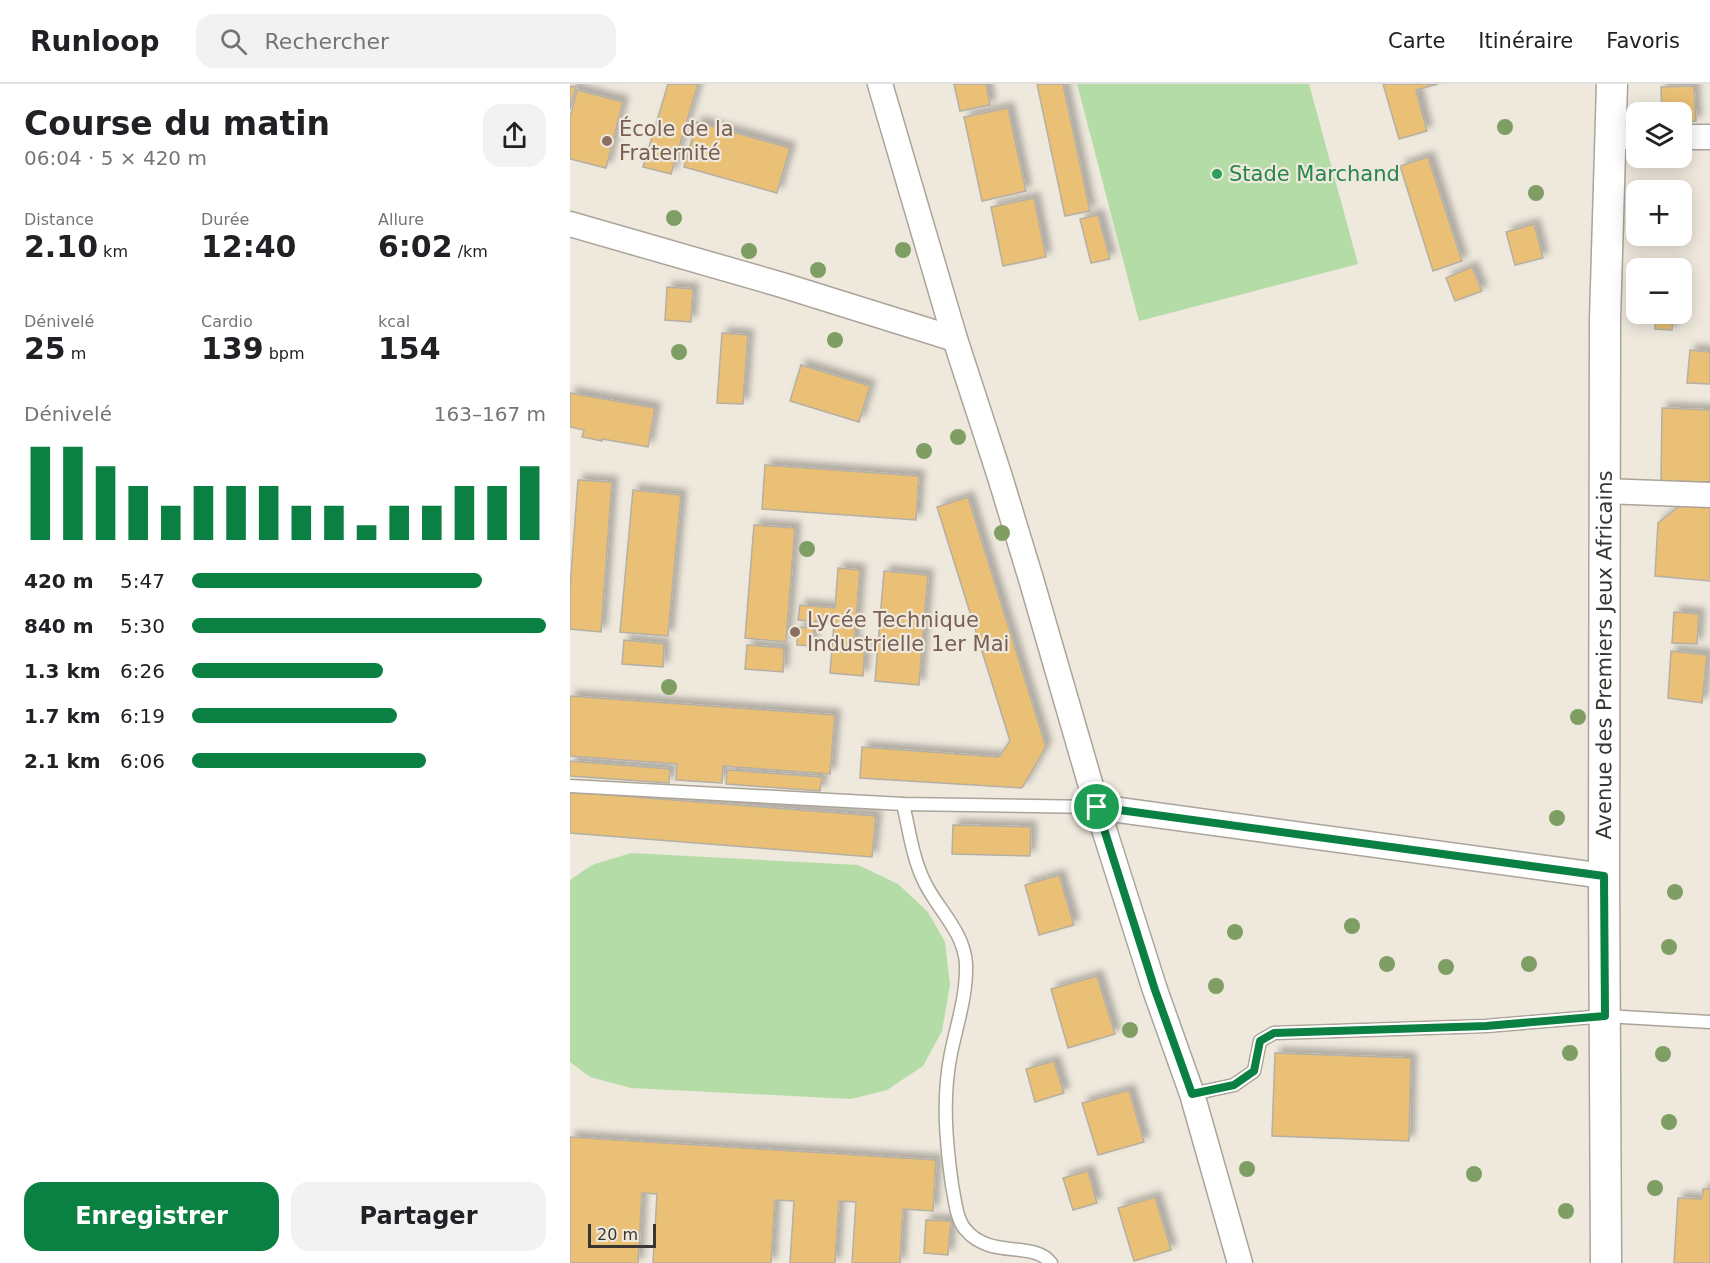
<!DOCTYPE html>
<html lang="fr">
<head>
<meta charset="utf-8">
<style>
	body { margin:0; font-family:"DejaVu Sans",sans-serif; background:#f2f2f2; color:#202124; height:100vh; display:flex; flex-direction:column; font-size:22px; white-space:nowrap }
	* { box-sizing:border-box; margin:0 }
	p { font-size:20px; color:#757577 }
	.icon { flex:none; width:33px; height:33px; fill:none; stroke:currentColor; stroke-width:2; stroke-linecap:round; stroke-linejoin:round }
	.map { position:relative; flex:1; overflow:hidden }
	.details { display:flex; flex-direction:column; background:#fff; width:570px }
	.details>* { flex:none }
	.fabs { position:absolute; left:1056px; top:18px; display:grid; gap:12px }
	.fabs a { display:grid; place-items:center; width:66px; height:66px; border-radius:12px; background:#fff; box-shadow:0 3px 15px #0003; font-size:30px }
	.scale { position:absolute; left:18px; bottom:15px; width:68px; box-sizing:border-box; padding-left:6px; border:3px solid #393632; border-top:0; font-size:16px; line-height:21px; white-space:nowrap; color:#393632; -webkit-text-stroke:4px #efe9dd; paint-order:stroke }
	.pin { position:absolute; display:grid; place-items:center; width:51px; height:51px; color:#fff; margin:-26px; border:3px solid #fff; border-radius:50%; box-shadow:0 2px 6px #0007 }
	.round { display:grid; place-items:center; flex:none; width:63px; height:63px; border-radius:18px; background:#f2f2f2 }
	.overview { display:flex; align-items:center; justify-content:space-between; height:102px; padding:0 24px }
	h1 { font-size:33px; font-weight:800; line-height:45px }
	.metrics { display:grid; grid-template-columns:repeat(3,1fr); gap:9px; height:102px; padding:6px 24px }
	.metrics div { display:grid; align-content:center }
	.metrics b { font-size:30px; font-weight:800 }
	.metrics small { font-size:16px; font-weight:400 }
	.metrics p { font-size:16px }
	.chart { height:168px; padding:12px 24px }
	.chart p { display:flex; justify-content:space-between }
	.chart svg { width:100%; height:108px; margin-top:6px; stroke:#0b8043; stroke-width:6 }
	.button { display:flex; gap:12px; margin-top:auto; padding:12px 24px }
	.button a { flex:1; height:69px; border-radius:18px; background:#0b8043; color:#fff; font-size:24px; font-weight:800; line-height:69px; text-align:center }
	.button a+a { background:#f2f2f2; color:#202124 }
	ul { padding:0 24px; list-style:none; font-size:20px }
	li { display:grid; grid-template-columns:96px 72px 1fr; align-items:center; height:45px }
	li i { height:15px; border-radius:8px; background:#0b8043 }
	header { display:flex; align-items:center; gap:36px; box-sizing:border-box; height:84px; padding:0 30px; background:#fff; border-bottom:2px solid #e0e0e0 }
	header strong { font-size:28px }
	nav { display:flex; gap:33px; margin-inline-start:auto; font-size:21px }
	.search { width:420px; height:54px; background:#f2f2f2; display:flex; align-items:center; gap:15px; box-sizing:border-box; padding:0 21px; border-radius:18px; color:#757577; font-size:22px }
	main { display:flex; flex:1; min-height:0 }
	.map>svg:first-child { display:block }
</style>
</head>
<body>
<header>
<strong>Runloop</strong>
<div class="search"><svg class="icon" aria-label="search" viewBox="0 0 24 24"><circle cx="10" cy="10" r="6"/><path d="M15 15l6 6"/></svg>Rechercher</div>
<nav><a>Carte</a><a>Itinéraire</a><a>Favoris</a></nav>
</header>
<main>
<section class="details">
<div class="overview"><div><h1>Course du matin</h1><p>06:04 · 5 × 420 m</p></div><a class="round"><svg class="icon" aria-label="share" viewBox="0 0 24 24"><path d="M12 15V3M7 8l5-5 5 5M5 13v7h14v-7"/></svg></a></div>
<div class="metrics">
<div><p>Distance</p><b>2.10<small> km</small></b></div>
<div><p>Durée</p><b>12:40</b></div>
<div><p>Allure</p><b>6:02<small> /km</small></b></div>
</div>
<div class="metrics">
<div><p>Dénivelé</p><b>25<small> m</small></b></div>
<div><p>Cardio</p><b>139<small> bpm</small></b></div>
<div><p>kcal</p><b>154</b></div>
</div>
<div class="chart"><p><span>Dénivelé</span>163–167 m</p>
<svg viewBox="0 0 160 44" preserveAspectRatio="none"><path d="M5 44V6M15 44V6M25 44V14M35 44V22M45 44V30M55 44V22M65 44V22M75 44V22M85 44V30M95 44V30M105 44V38M115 44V30M125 44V30M135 44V22M145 44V22M155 44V14"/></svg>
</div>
<ul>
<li><b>420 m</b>5:47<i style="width:82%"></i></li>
<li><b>840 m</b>5:30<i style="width:100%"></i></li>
<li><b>1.3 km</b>6:26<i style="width:54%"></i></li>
<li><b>1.7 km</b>6:19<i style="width:58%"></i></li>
<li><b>2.1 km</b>6:06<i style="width:66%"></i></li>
</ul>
<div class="button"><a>Enregistrer</a><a>Partager</a></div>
</section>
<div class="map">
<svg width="1140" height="1179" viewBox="0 0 1140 1179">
	<defs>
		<filter id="shadow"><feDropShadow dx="5.5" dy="-5.5" stdDeviation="3" flood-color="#0004"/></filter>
	</defs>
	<rect width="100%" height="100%" fill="#efe9dd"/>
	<g fill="#b3dca7">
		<path d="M507,0H739L788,180L569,237Z"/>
		<path d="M61,769L288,781L328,800L358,828L375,858L380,901L372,947L353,982L317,1006L281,1015L61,1004L20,993L0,978V796L22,781Z"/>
	</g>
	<g fill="#e9c075" stroke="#b5afa4" stroke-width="1.5" filter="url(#shadow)">
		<path d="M98,0H128L101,90L73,83Z"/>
		<path d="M384,0H416L420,21L390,27Z"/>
		<path d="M467,0H493L520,127L495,132Z"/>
		<path d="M813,0H868L846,6L857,47L829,55Z"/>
		<path d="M0,2L6,3L0,26Z"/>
		<path d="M1124,2L1126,37L1112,38V28H1092L1091,3Z"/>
		<path d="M7,6L53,18L36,84L0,75V34Z"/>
		<path d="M438,24L456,107L412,117L394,33Z"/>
		<path d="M127,38L220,64L207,109L114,83Z"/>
		<path d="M858,73L892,177L863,187L830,82Z"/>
		<path d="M464,114L476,173L433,182L421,123Z"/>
		<path d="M528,131L540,175L521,179L510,135Z"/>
		<path d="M964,140L973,174L945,181L936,148Z"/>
		<path d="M902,183L912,207L885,217L876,194Z"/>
		<path d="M97,203L123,205L121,238L95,236Z"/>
		<path d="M1086,231L1103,232L1102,246L1085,245Z"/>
		<path d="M152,249L178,251L173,320L147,319Z"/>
		<path d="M1120,266L1140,268V300L1117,299Z"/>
		<path d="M231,281L300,302L289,338L220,317Z"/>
		<path d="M0,309L85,324L78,363L32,355V357L12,353L14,346L0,343Z"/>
		<path d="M1092,324L1140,326V398L1091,397Z"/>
		<path d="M195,381L349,392L346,436L192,425Z"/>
		<path d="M8,396L42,398L31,548L0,545V505Z"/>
		<path d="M63,406L111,411L98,552L50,548Z"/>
		<path d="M398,413L476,663L452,704L290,694L292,663L429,673L440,657L367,423Z"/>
		<path d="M1112,420L1140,422V497L1085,492L1088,439Z"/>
		<path d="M184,441L225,444L216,558L175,554Z"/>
		<path d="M268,484L290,486L284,560L295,561L293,592L260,589L264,539L228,536L230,521L265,524Z"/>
		<path d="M314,487L358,491L349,601L305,597Z"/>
		<path d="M1104,528L1129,530L1127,560L1102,559Z"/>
		<path d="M228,543L244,544L242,562L227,561Z"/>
		<path d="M54,556L94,560L93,583L52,580Z"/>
		<path d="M177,561L214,564L213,588L175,585Z"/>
		<path d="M1101,567L1137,571L1132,619L1098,614Z"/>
		<path d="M0,612L265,631L260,690L153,682L152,699L106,696L107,680L0,672Z"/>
		<path d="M0,677L100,685L99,699L0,692Z"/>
		<path d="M157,686L252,693L250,707L156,700Z"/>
		<path d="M0,708L306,732L302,773L0,749Z"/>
		<path d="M383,741L461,743L460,772L382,770Z"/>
		<path d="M489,791L504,841L469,851L455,801Z"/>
		<path d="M527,892L545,950L498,964L481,905Z"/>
		<path d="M705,969L841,974L839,1057L702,1052Z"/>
		<path d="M484,977L494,1009L465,1018L456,985Z"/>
		<path d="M559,1006L574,1058L528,1071L512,1019Z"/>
		<path d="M0,1053L366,1076L363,1127L333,1125L330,1179H282L286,1118L269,1117L265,1179H220L224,1117L205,1116L201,1179H83L87,1110L72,1109L68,1179H0Z"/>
		<path d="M518,1087L527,1119L503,1126L493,1094Z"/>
		<path d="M1133,1105H1140V1179H1104L1108,1114L1132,1115Z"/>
		<path d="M585,1113L601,1166L564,1177L548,1124Z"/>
		<path d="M356,1136L381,1137L378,1171L354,1169Z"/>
	</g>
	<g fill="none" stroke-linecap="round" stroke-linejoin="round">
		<g stroke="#aaa499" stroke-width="15">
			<g id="service">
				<path d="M0,702L333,720L527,723"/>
				<path d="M333,720C339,745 342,771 353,795C365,823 394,846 396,880C397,911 387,940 381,969C372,1013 376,1058 382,1101C385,1115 386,1134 395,1145C420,1176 463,1156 481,1179"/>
				<path d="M622,1010L664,1001L684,987L690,957L704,949L916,942L1035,932L1140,938"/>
			</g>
		</g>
		<g stroke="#aaa499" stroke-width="27">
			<g id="minor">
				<path d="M310,0L385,255L430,393L461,495L527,723L585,906L622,1010L670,1179"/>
				<path d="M1040,53H1066"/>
				<path d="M1112,53H1140"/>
				<path d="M0,140L212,201L385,255"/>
				<path d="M1034,407L1140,411"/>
				<path d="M527,723L1034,792"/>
			</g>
		</g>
		<g stroke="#aaa499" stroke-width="33">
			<g id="tertiary">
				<path id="s1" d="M1036,1179L1034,792L1035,236L1042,0"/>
			</g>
		</g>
		<use href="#service" stroke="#fff" stroke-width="12"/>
		<use href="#minor" stroke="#fff" stroke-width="24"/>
		<use href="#tertiary" stroke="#fff" stroke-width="30"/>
	</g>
	<g fill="#7e9e64">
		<circle cx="935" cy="43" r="8"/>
		<circle cx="966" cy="109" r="8"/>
		<circle cx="104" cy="134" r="8"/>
		<circle cx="333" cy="166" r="8"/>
		<circle cx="179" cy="167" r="8"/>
		<circle cx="248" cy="186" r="8"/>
		<circle cx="265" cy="256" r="8"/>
		<circle cx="109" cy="268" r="8"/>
		<circle cx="388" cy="353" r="8"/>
		<circle cx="354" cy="367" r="8"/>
		<circle cx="432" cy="449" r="8"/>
		<circle cx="237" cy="465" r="8"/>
		<circle cx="99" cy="603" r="8"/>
		<circle cx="1008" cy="633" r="8"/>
		<circle cx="987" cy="734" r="8"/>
		<circle cx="1105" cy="808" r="8"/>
		<circle cx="782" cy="842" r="8"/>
		<circle cx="665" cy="848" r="8"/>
		<circle cx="1099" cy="863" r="8"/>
		<circle cx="817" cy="880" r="8"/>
		<circle cx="959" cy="880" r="8"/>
		<circle cx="876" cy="883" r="8"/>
		<circle cx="646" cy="902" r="8"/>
		<circle cx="560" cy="946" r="8"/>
		<circle cx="1000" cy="969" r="8"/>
		<circle cx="1093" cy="970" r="8"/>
		<circle cx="1099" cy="1038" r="8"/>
		<circle cx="677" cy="1085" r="8"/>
		<circle cx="904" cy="1090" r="8"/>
		<circle cx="1085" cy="1104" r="8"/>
		<circle cx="996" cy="1127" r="8"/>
	</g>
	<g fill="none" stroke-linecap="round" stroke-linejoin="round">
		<g stroke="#fff" stroke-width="12">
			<path id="route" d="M527,723L1034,792L1035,932L916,942L704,949L690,957L684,987L664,1001L622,1010L585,906Z"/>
		</g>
		<use href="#route" stroke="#0b8043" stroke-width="8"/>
	</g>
	<g fill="#8d6e63" stroke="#efe9dd" stroke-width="2">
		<circle cx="37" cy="57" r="6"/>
		<circle cx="225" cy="548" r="6"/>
	</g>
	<circle fill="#2e9e5b" stroke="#efe9dd" stroke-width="2" cx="647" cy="90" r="6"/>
	<g text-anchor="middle" stroke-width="4.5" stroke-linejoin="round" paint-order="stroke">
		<g font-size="21" fill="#785e54" stroke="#efe9dd" text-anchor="start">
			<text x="49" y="52">École de la<tspan x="49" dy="24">Fraternité</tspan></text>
			<text x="237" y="543">Lycée Technique<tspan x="237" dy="24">Industrielle 1er Mai</tspan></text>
		</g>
		<g font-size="21" fill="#27864d" stroke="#efe9dd" text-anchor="start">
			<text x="659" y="97">Stade Marchand</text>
		</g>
		<g font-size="21" fill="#393632" stroke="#efe9dd">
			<text dy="7" stroke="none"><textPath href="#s1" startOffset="608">Avenue des Premiers Jeux Africains</textPath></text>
		</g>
	</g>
</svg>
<div class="fabs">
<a><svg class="icon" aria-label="layers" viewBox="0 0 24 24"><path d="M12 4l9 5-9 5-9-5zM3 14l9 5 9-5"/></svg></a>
<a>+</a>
<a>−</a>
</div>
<div class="scale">20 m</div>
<div class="pin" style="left:527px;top:723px;background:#1e9e55"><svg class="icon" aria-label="arrive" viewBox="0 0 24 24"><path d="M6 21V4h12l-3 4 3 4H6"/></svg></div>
</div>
</main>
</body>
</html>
